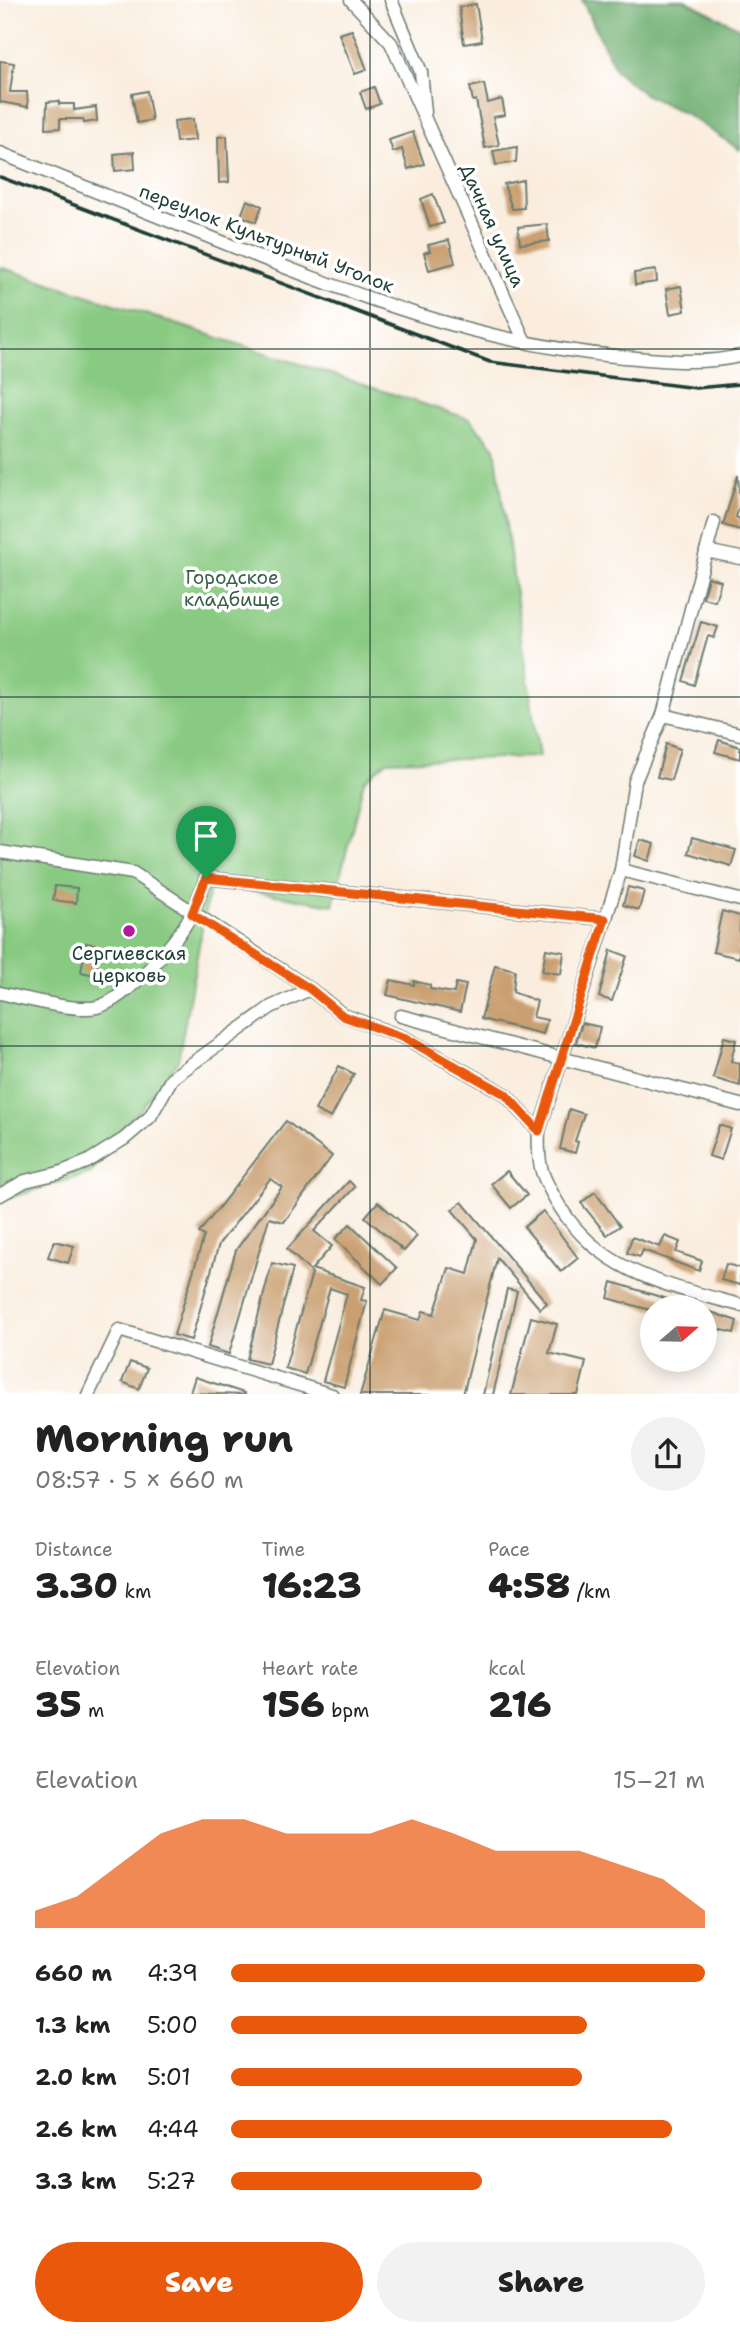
<!DOCTYPE html>
<html lang="en">
<head>
<meta charset="utf-8">
<style>
	body { margin:0; font-family:"Shantell Sans",sans-serif; background:#f2f2f2; color:#222; height:100vh; display:flex; flex-direction:column; font-size:26px; white-space:nowrap }
	* { box-sizing:border-box; margin:0 }
	p { font-size:23px; color:#767676 }
	.icon { flex:none; width:38px; height:38px; fill:none; stroke:currentColor; stroke-width:2; stroke-linecap:round; stroke-linejoin:round }
	.map { position:relative; height:1394px; overflow:hidden }
	.drawer { display:flex; flex-direction:column; background:#fff; flex:1 }
	.drawer>* { flex:none }
	.needle { width:46px; rotate:70deg }
	.fabs { position:absolute; left:640px; top:1295px; display:grid; gap:14px }
	.fabs a { display:grid; place-items:center; width:77px; height:77px; border-radius:50%; background:#fff; box-shadow:0 4px 18px #0003; font-size:35px }
	.pin { position:absolute; display:grid; place-items:center; width:60px; height:60px; color:#fff; margin:-72px -30px; border-radius:50% 50% 50% 0; rotate:-45deg; box-shadow:0 0 7px #0007 }
	.pin .icon { rotate:45deg }
	.round { display:grid; place-items:center; flex:none; width:74px; height:74px; border-radius:37px; background:#f2f2f2 }
	.head { display:flex; align-items:center; justify-content:space-between; height:119px; padding:0 35px }
	h1 { font-size:38px; font-weight:800; line-height:52px }
	.figures { display:grid; grid-template-columns:repeat(3,1fr); gap:10px; height:119px; padding:7px 35px }
	.figures div { display:grid; align-content:center }
	.figures b { font-size:35px; font-weight:800 }
	.figures small { font-size:19px; font-weight:400 }
	.figures p { font-size:19px }
	.chart { height:196px; padding:14px 35px }
	.chart p { display:flex; justify-content:space-between }
	.chart svg { width:100%; height:126px; margin-top:7px; fill:#ea580c; opacity:.7 }
	.button { display:flex; gap:14px; margin-top:auto; padding:14px 35px }
	.button a { flex:1; height:80px; border-radius:42px; background:#ea580c; color:#fff; font-size:28px; font-weight:800; line-height:80px; text-align:center }
	.button a+a { background:#f2f2f2; color:#222 }
	ul { padding:0 35px; list-style:none; font-size:23px }
	li { display:grid; grid-template-columns:112px 84px 1fr; align-items:center; height:52px }
	li i { height:18px; border-radius:9px; background:#ea580c }
	.map>svg:first-child { display:block }
</style>
</head>
<body>
<div class="map">
<svg width="740" height="1395" viewBox="0 0 740 1395">
	<rect width="100%" height="100%" fill="#fff"/>
	<filter id="ink" filterUnits="userSpaceOnUse"><feTurbulence type="fractalNoise" baseFrequency=".0143" numOctaves="2"/><feDisplacementMap in="SourceGraphic" scale="14" xChannelSelector="R" yChannelSelector="G"/><feConvolveMatrix kernelMatrix="1 2 1 2 8 2 1 2 1" color-interpolation-filters="sRGB"/></filter>
	<filter id="wash" filterUnits="userSpaceOnUse"><feTurbulence type="fractalNoise" baseFrequency=".00686" numOctaves="4" result="noise"/><feDisplacementMap in="SourceGraphic" scale="28" xChannelSelector="R" yChannelSelector="G"/><feGaussianBlur stdDeviation="1.57" result="paint"/><feColorMatrix in="noise" values="0 0 0 0 0 0 0 0 0 0 0 0 0 0 0 0 0 1.4 0 .05"/><feComposite in="paint" operator="in"/></filter>
	<g filter="url(#wash)">
		<rect width="100%" height="100%" fill="#faedde"/>
		<path fill="#89ca82" stroke="#54845b" stroke-width="2" d="M0,267L470,419L495,448L539,757L387,761L364,781L333,905L210,884L178,1061L91,1173L0,1201Z"/>
		<path fill="#6eae70" stroke="#467652" stroke-width="2" d="M582,0H685L740,28V150L686,114L644,94L616,71Z"/>
		<g id="blocks">
			<g fill="#caa072">
				<path d="M476,4L482,41L464,44L459,7Z"/>
				<path d="M352,30L367,70L355,74L339,34Z"/>
				<path d="M0,61L14,63L10,92H27L28,107L0,102Z"/>
				<path d="M484,84L488,103L502,99L505,115L493,117L499,145L485,148L476,100L473,101L470,87Z"/>
				<path d="M374,87L380,104L366,109L360,92Z"/>
				<path d="M147,91L152,120L137,123L132,94Z"/>
				<path d="M59,101V104H74V110L96,107L97,121L84,123L83,119H60V128L46,129L47,102Z"/>
				<path d="M193,119L195,140L176,142L174,121Z"/>
				<path d="M413,132L424,164L408,169L402,149L393,152L389,140Z"/>
				<path d="M227,136L229,182L219,183L218,137Z"/>
				<path d="M517,147L516,162L496,165L493,151Z"/>
				<path d="M134,152L135,169L115,171L114,154Z"/>
				<path d="M523,180L524,208L512,209L504,184Z"/>
				<path d="M433,194L444,223L430,227L421,199Z"/>
				<path d="M247,200L262,206L256,222L241,216Z"/>
				<path d="M547,224L549,241L520,244L518,227Z"/>
				<path d="M449,240L455,263L429,270L424,253L430,251L428,245Z"/>
				<path d="M656,270L657,282L635,285L634,273Z"/>
				<path d="M681,286L685,311L670,314L666,289Z"/>
				<path d="M738,475L740,504L736,517L740,519V530L723,525Z"/>
				<path d="M708,577L721,581L715,601L703,598Z"/>
				<path d="M701,622L718,627L714,638L708,636L694,685L683,681Z"/>
				<path d="M719,740L740,747V759L715,752Z"/>
				<path d="M666,744L680,749L671,780L657,777Z"/>
				<path d="M692,838L736,850L731,866L688,853Z"/>
				<path d="M640,840L654,844L649,861L635,856Z"/>
				<path d="M55,886L77,888L76,903L53,900Z"/>
				<path d="M628,887L644,891L639,910L623,905Z"/>
				<path d="M722,911L740,916L739,958L713,952Z"/>
				<path d="M86,943L100,945L95,975L81,972Z"/>
				<path d="M546,949L564,952L561,974L542,971Z"/>
				<path d="M611,950L627,956L612,1001L599,997Z"/>
				<path d="M495,965L515,970L513,992L537,1001L533,1017L547,1020L543,1034L481,1019Z"/>
				<path d="M391,980L414,985V981L430,985V989L454,993L456,983L466,985L460,1012L387,995Z"/>
				<path d="M582,1023L600,1027L595,1048L576,1043Z"/>
				<path d="M724,1037L736,1040L731,1061L740,1064V1086L713,1078Z"/>
				<path d="M339,1066L354,1074L331,1118L315,1110Z"/>
				<path d="M569,1109L584,1114L575,1141L578,1142L575,1153L560,1149Z"/>
				<path d="M286,1121L332,1156L284,1222L269,1218L229,1354L208,1347L236,1250L282,1187L270,1179L219,1244L191,1340L174,1335L204,1236L199,1233Z"/>
				<path d="M719,1125L731,1129L721,1160L709,1156Z"/>
				<path d="M507,1171L527,1195L511,1208L491,1184Z"/>
				<path d="M349,1181L355,1187L314,1231L332,1246L312,1269L365,1287L361,1300L367,1301L344,1387L323,1381L347,1294L330,1288L305,1374L285,1368L312,1273L287,1249Z"/>
				<path d="M595,1192L620,1226L607,1235L581,1203Z"/>
				<path d="M378,1202L417,1236L404,1251L365,1217Z"/>
				<path d="M462,1202L547,1303L540,1309L497,1258L463,1395H360L385,1310L420,1320L423,1311L434,1314L449,1268L468,1274L477,1239L452,1210Z"/>
				<path d="M543,1211L578,1258L561,1272L524,1227Z"/>
				<path d="M350,1224L397,1268L382,1284L335,1239Z"/>
				<path d="M665,1236L680,1242L676,1252L702,1261L699,1271L643,1250L640,1257L627,1253L632,1237L660,1247Z"/>
				<path d="M54,1241L74,1246L68,1263L48,1257Z"/>
				<path d="M272,1263L293,1268L268,1364L247,1359Z"/>
				<path d="M726,1264L740,1268V1285L721,1280Z"/>
				<path d="M612,1282L667,1299L665,1307L650,1310L608,1298Z"/>
				<path d="M507,1289L517,1291L493,1395H483Z"/>
				<path d="M705,1310L737,1321L734,1333L718,1329L716,1334L705,1330Z"/>
				<path d="M531,1317L557,1324L549,1353L586,1362L578,1395H511Z"/>
				<path d="M130,1362L147,1368L139,1389L122,1382Z"/>
				<path d="M195,1377L244,1393V1395L190,1393Z"/>
			</g>
		</g>
	</g>
	<g filter="url(#ink)">
		<use href="#blocks" fill-opacity="0" stroke="#6c7b70" stroke-width="2"/>
		<g fill="none" stroke-linecap="round" stroke-linejoin="round">
			<g stroke="#6c7b70" stroke-width="15">
				<g id="minor">
					<path d="M351,0L391,43L525,342"/>
					<path d="M391,0L421,72L425,112"/>
					<path d="M0,153C72,182 145,211 217,240C351,294 478,344 624,357C663,360 701,365 740,356"/>
					<path d="M714,522L663,715L635,781L621,870L539,1131C537,1167 542,1177 560,1207C601,1273 669,1286 740,1305"/>
					<path d="M706,551L740,558"/>
					<path d="M663,715L740,734"/>
					<path d="M0,852L133,873L310,989L343,1015L405,1038L505,1094L539,1131"/>
					<path d="M621,870L740,900"/>
					<path d="M0,993C23,998 75,1012 97,1007C126,1000 178,941 192,913C198,902 201,889 206,878L605,919"/>
					<path d="M401,1016L740,1105"/>
					<path d="M0,1195L25,1181L59,1173L87,1162L124,1139L150,1117L172,1078L271,1007L310,989"/>
					<path d="M88,1395L119,1330L332,1395"/>
				</g>
			</g>
			<use href="#minor" stroke="#fff" stroke-width="12"/>
			<path stroke="#1f3d34" stroke-width="3.5" d="M0,177L490,362L696,388L740,384"/>
		</g>
	</g>
	<g fill="none" stroke-linecap="round" stroke-linejoin="round" filter="url(#ink)">
		<g stroke="#fff" stroke-width="14">
			<path id="route" d="M206,878L605,919L539,1131L505,1094L405,1038L343,1016L310,989L192,914Z"/>
		</g>
		<use href="#route" stroke="#ea580c" stroke-width="9"/>
	</g>
	<path fill="none" stroke="#1f3d34" stroke-width="2" stroke-opacity="0.55" d="M370,0V1395M0,349H740M0,697H740M0,1046H740"/>
	<circle fill="#b5179e" stroke="#fff" stroke-width="2.5" cx="129" cy="931" r="7"/>
	<g text-anchor="middle" stroke-width="7" stroke-linejoin="round" paint-order="stroke">
		<g font-size="19" fill="#1f3d34" stroke="#fff">
			<text transform="translate(493 225) rotate(66)" y="7">Дачная улица</text>
			<text transform="translate(267 238) rotate(21)" y="7">переулок Культурный Уголок</text>
		</g>
		<g font-size="19" fill="#3a6048" stroke="#fff">
			<text x="232" y="584">Городское<tspan x="232" dy="22">кладбище</tspan></text>
		</g>
		<g font-size="19" fill="#1f3d34" stroke="#fff">
			<text x="129" y="960">Сергиевская<tspan x="129" dy="22">церковь</tspan></text>
		</g>
	</g>
</svg>
<div class="fabs">
<a><svg class="needle" viewBox="-14 -14 28 28"><path d="M0-13l5 13h-10z" fill="#e53935"/><path d="M0 13l5-13h-10z" fill="#767676"/></svg></a>
</div>
<div class="pin" style="left:206px;top:878px;background:#1e9e55"><svg class="icon" aria-label="arrive" viewBox="0 0 24 24"><path d="M6 21V4h12l-3 4 3 4H6"/></svg></div>
</div>
<section class="drawer">
<div class="head"><div><h1>Morning run</h1><p>08:57 · 5 × 660 m</p></div><a class="round"><svg class="icon" aria-label="share" viewBox="0 0 24 24"><path d="M12 15V3M7 8l5-5 5 5M5 13v7h14v-7"/></svg></a></div>
<div class="figures">
<div><p>Distance</p><b>3.30<small> km</small></b></div>
<div><p>Time</p><b>16:23</b></div>
<div><p>Pace</p><b>4:58<small> /km</small></b></div>
</div>
<div class="figures">
<div><p>Elevation</p><b>35<small> m</small></b></div>
<div><p>Heart rate</p><b>156<small> bpm</small></b></div>
<div><p>kcal</p><b>216</b></div>
</div>
<div class="chart"><p><span>Elevation</span>15–21 m</p>
<svg viewBox="0 0 160 44" preserveAspectRatio="none"><path d="M0 44V38L10 33L20 22L30 11L40 6L50 6L60 11L70 11L80 11L90 6L100 11L110 17L120 17L130 17L140 22L150 27L160 38V44z"/></svg>
</div>
<ul>
<li><b>660 m</b>4:39<i style="width:100%"></i></li>
<li><b>1.3 km</b>5:00<i style="width:75%"></i></li>
<li><b>2.0 km</b>5:01<i style="width:74%"></i></li>
<li><b>2.6 km</b>4:44<i style="width:93%"></i></li>
<li><b>3.3 km</b>5:27<i style="width:53%"></i></li>
</ul>
<div class="button"><a>Save</a><a>Share</a></div>
</section>
</body>
</html>
